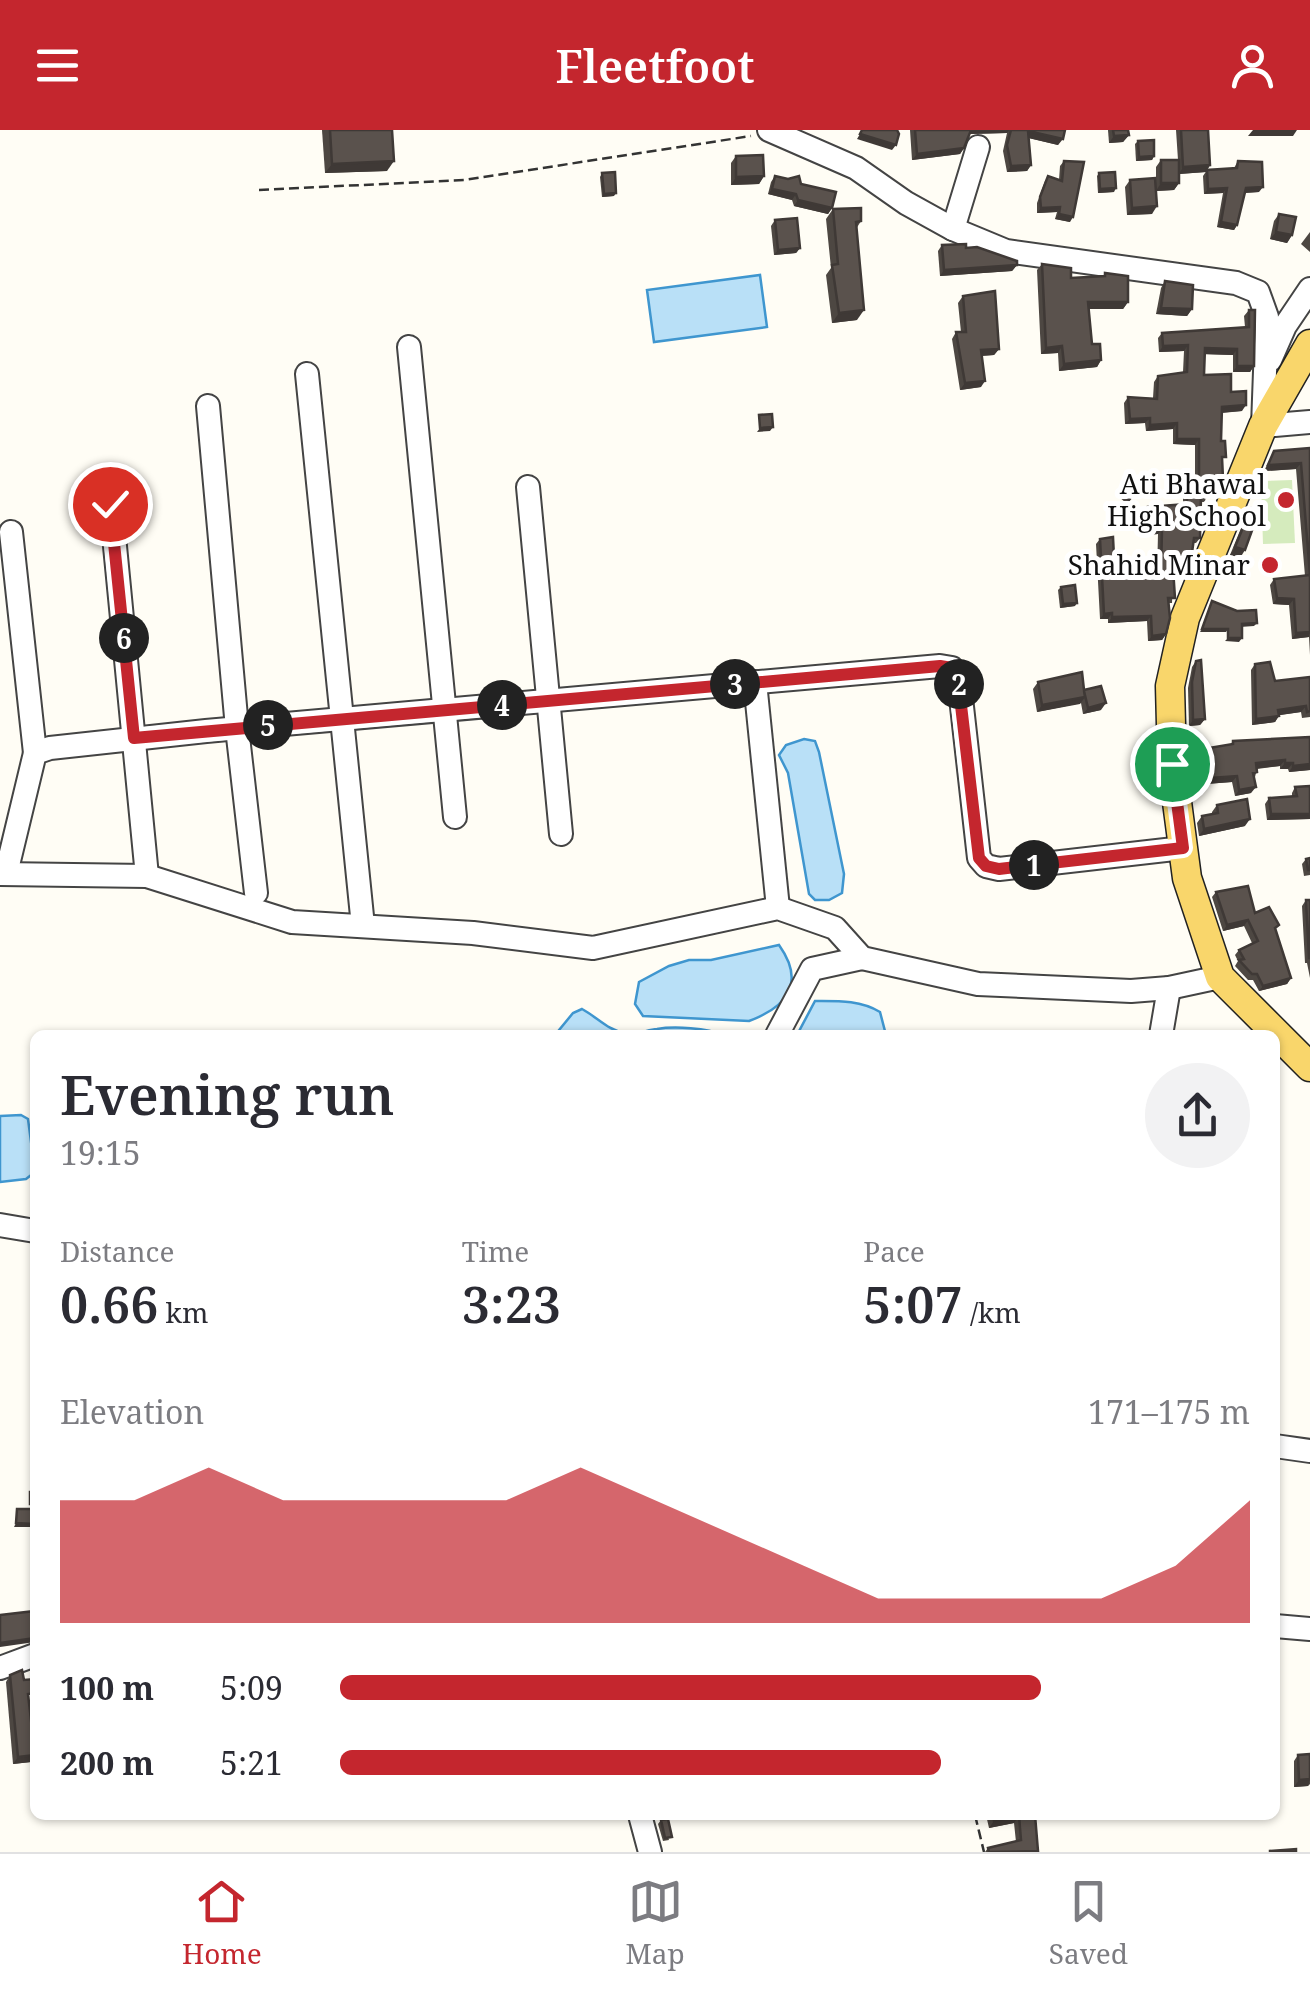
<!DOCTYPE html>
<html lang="en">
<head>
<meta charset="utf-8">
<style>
	body { margin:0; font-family:"Noto Serif",serif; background:#f2f2f3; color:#2b2b33; height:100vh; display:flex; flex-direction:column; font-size:38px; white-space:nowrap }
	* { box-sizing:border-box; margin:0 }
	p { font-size:32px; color:#7c7c81 }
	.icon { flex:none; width:55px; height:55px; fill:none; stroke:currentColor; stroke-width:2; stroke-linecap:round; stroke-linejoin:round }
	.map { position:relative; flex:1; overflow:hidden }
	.side { position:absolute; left:30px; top:900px; width:1250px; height:790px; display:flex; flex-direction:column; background:#fff; border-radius:15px; box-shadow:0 2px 8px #0004 }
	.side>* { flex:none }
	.pin { position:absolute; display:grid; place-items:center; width:85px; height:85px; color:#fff; margin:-42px; border:5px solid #fff; border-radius:50%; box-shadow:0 2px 10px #0007 }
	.km { position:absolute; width:50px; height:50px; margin:-25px; border-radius:50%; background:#222; color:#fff; font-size:28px; line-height:50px; text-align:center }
	.round { display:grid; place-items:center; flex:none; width:105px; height:105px; border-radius:52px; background:#f2f2f3 }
	.head { display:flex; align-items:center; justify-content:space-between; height:170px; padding:0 30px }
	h1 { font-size:55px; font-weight:600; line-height:75px }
	.metrics { display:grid; grid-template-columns:repeat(3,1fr); gap:15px; height:170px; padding:10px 30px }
	.metrics div { display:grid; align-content:center }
	.metrics b { font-size:50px; font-weight:600 }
	.metrics small { font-size:28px; font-weight:400 }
	.metrics p { font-size:28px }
	.chart { height:280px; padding:20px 30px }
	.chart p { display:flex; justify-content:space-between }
	.chart svg { width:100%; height:180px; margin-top:10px; fill:#c4262e; opacity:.7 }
	ul { padding:0 30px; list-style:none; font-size:32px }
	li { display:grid; grid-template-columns:160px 120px 1fr; align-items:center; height:75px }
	li i { height:25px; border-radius:12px; background:#c4262e }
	header { display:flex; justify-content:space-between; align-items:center; height:130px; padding:0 30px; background:#c4262e; color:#fff; font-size:45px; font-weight:600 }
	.dock { display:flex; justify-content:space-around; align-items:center; height:140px; border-top:2px solid #e1e1e2; background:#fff; font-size:28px; color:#7c7c81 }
	.dock a { display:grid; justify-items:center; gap:5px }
	.dock .selected { color:#c4262e }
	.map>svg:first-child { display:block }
</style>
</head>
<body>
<header><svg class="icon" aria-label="menu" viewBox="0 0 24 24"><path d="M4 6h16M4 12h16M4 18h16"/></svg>Fleetfoot<svg class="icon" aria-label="person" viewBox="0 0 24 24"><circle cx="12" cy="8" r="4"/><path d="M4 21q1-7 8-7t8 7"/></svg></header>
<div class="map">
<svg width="1310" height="1722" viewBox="0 0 1310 1722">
	<rect width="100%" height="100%" fill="#fffdf5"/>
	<path fill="#d5ebbd" d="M1292,350L1295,413L1263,414L1261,351Z"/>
	<g fill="#b9e0f7" stroke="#3f96cf" stroke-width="2.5">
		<path d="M760,145L767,197L654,212L647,160Z"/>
		<path d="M804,609L815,611L819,622L844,744L842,763L829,770H815L809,764L788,643L779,625L786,615Z"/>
		<path d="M779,815C806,853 787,877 749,891L643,886L635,874L639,852L669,836L689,830H711Z"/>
		<path d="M815,871C838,871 860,870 880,882L886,905H797Z"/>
		<path d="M582,879C597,887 609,901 625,903C638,905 646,900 657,899C674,896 708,898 722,905H555L573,883Z"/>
		<path d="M21,985L28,989L35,1042L26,1049L0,1052V986Z"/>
	</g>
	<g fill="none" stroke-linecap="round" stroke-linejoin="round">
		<g stroke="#444" stroke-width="26">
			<g id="minor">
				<path d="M769,0L856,38L906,73L953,99L1006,121L1236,153L1258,162L1267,187L1263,296L1310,292"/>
				<path d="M953,99L978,17"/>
				<path d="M409,217L455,687"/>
				<path d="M1270,230L1285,196L1310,159"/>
				<path d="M307,244L363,796"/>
				<path d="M208,276L237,598L256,763"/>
				<path d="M528,357L561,704"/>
				<path d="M111,375L147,746"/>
				<path d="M11,402L35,623"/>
				<path d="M755,552L778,778"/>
				<path d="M0,738L9,731L35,623L50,618L206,601L940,536L952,538L959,550L979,728L986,736L999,739L1183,718"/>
				<path d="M0,744L147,746L292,792L473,803L593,818L778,778L835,798L862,828L978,854L1131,861L1169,858L1220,847"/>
				<path d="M777,905L812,839L862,828"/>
				<path d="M1161,905L1169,858"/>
				<path d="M0,1095L35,1101"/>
				<path d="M1275,1316L1310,1321"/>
				<path d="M1275,1496L1310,1499"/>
				<path d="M0,1538L35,1525"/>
				<path d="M640,1685L650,1722"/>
			</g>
		</g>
		<g stroke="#222" stroke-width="31">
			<path id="major" d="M1310,214L1263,296L1185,488L1170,556L1172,634L1187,748L1220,847L1310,937"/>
		</g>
		<g stroke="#333" stroke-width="2.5" stroke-dasharray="10 5" stroke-linecap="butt">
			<path d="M259,60L464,50L751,6"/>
			<path d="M975,1685L984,1722"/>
		</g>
		<use href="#minor" stroke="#fff" stroke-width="22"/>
		<use href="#major" stroke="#f9d66b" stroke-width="28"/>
	</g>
	<g fill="#4d4742">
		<path d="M322,0H392L387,41L325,43Z"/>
		<path d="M910,0H1065L1058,15L1029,8L1031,35L1027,41L1007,42L1003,21L1007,3L970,4L964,18L960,24L912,30Z"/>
		<path d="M1108,0H1128L1129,5L1123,12L1109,13Z"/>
		<path d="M1176,0H1208L1210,35L1206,42L1179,44V53L1174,60L1156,61L1152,84L1127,85L1125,57L1130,50L1156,60V37L1161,30H1178Z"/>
		<path d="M1138,11L1154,26L1152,30L1136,31L1135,14Z"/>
		<path d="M736,26L764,46L759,54L731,55V33Z"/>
		<path d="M1064,31L1070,92L1055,89L1057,82L1037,83V73L1045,51L1048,46L1059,50L1060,36Z"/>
		<path d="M1238,31L1259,62L1245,63L1237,95L1234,100L1217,97L1223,63L1204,64L1203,46L1207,40L1234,38Z"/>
		<path d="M602,43L614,66L602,67L600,47Z"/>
		<path d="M1099,43L1114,62L1098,63L1097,46Z"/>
		<path d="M775,46L832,78L828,84L794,76L792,70L768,64L771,52Z"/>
		<path d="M833,79L861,91L856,99L857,190L832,193L826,145L831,138L826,89Z"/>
		<path d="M1279,84L1292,105L1287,113L1270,109L1274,91Z"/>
		<path d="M775,90L800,118L796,123L774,125L771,96Z"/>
		<path d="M1310,102V122L1301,114Z"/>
		<path d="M942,115L966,118L1017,135L1012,141L940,146L938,121Z"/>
		<path d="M1042,134L1071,148L1103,146L1105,143L1128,172L1123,179H1089L1092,214L1101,230L1097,237L1059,241L1058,223L1041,224L1037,140Z"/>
		<path d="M1165,151L1192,179L1187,186L1156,184L1161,158Z"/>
		<path d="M963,166L999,219L994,225L982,226L981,257L960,260L952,209L956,202H961L958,173Z"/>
		<path d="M1249,180L1254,236L1250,242H1233V225L1204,224V245L1231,262L1242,281L1222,283V332L1218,354H1208L1205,372H1201L1200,408L1196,413H1193L1188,435L1178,436L1179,438L1173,444L1172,473H1169L1166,504L1162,510L1148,511L1147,491L1108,493V489H1100L1096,414L1100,409L1115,447L1157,444L1158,404L1146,405L1145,383L1148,377L1183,374V359L1187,354L1195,353V315L1173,314V299L1146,301L1145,293L1125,294L1124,273L1128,267L1153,268L1154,252L1158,246L1183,242L1184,221L1159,222L1158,208L1162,203L1245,197L1244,186Z"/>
		<path d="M1310,318V525L1309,507L1292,509L1289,475L1273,474L1270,455L1274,449L1305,446L1296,339L1264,341L1274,321Z"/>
		<path d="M1129,350L1139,358L1127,374L1117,365Z"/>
		<path d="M1251,378L1240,428L1230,425L1246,386Z"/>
		<path d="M1061,457L1075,476L1060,478L1058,460Z"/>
		<path d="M1196,531L1205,589L1200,595L1189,596L1188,558L1192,537Z"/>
		<path d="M1255,534L1275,551L1310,547V587L1302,588L1301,582L1279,585L1275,592L1252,595L1251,540Z"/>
		<path d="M1038,552L1084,560L1101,580L1083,584L1081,573L1037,582L1033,559Z"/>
		<path d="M1233,611L1310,640L1289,642L1288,639H1280V636L1257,639L1251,663L1235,666L1232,652L1206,654L1204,637L1194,638L1192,626L1197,620L1230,615Z"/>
		<path d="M1310,656V689L1267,690L1265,674L1269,668L1292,667V663L1295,657Z"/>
		<path d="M1217,675L1245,696L1199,706L1197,693L1202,686L1212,684V682Z"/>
		<path d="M1310,728V745L1304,746L1302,734L1306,729Z"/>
		<path d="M1216,762L1255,783L1276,801L1291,848L1287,854L1259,861L1253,850H1248L1235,836L1238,831L1235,825L1239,820L1252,813L1244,796L1223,801L1212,767Z"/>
		<path d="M1306,770H1310V848L1307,833H1305L1302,776Z"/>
		<path d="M34,1403L35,1424L33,1425L32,1407Z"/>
		<path d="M10,1545L24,1550L29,1571L35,1616V1626L31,1632L13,1634L6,1552Z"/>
		<path d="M1310,1624V1654L1308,1656L1294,1657V1631L1298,1625Z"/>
		<path d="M986,1685H1061L1035,1689L1037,1722H985L988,1718L1016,1712L1014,1693L989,1698Z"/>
		<path d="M661,1690L669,1710L663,1711L658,1694Z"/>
	</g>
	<g fill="#3f3936">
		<path d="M970,0H1010L1007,3L968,4Z"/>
		<path d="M1253,0H1297L1293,6H1248Z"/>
		<path d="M1028,1L1063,9L1058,15L1024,7Z"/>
		<path d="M860,4L896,15L892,20L857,9Z"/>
		<path d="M1129,5L1123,12L1109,13L1114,6Z"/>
		<path d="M964,18L960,24L912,30L917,24Z"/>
		<path d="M1154,26L1152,30L1136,31L1139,27Z"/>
		<path d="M394,31L387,41L325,43L332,34Z"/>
		<path d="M1031,35L1027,41L1007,42L1011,36Z"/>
		<path d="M1210,35L1206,42L1179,44L1183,37Z"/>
		<path d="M764,46L759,54L731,55L736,47Z"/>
		<path d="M1161,53H1179L1174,60L1156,61Z"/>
		<path d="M1263,57L1259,62L1242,63L1246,58Z"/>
		<path d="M1116,58L1114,62L1098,63L1100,59Z"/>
		<path d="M1227,58L1223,63L1204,64L1208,59Z"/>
		<path d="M772,59L796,64L792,70L768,64Z"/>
		<path d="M616,63L614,66L602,67L604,64Z"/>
		<path d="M798,70L832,78L828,84L794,76Z"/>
		<path d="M1157,76L1152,84L1127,85L1132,78Z"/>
		<path d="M1060,77L1057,82L1037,83L1041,78Z"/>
		<path d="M1059,84L1073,87L1070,92L1055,89Z"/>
		<path d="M1221,92L1237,95L1234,100L1217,97Z"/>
		<path d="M1276,102L1292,105L1287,113L1270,109Z"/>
		<path d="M800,118L796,123L774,125L778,120Z"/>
		<path d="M1017,135L1012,141L940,146L944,140Z"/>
		<path d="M1088,172H1128L1123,179H1084Z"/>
		<path d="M1161,178L1192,179L1187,186L1156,184Z"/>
		<path d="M864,180L857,190L832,193L839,183Z"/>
		<path d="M1188,215L1184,221L1159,222L1163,216Z"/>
		<path d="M1062,216L1058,223L1041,224L1046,218Z"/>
		<path d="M1205,218L1237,219L1233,225L1200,224Z"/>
		<path d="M999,219L994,225L976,226L981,220Z"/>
		<path d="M1101,230L1097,237L1059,241L1064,234Z"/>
		<path d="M1237,236H1254L1250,242H1233Z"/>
		<path d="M985,251L981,257L960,260L965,253Z"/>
		<path d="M1246,275L1242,281L1217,283L1222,277Z"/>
		<path d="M1150,288L1145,293L1125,294L1130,289Z"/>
		<path d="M1177,293L1173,299L1146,301L1150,295Z"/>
		<path d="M773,297L770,301L757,302L760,298Z"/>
		<path d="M1177,309H1199L1195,315L1173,314Z"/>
		<path d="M1301,333L1296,339L1264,341L1268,335Z"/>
		<path d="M1223,348L1218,354L1195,355L1199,349Z"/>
		<path d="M1162,399L1158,404L1146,405L1150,400Z"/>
		<path d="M1235,417L1245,420L1240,428L1230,425Z"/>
		<path d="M1191,430L1188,435L1174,436L1178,431Z"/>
		<path d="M1277,468L1294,469L1289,475L1273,474Z"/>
		<path d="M1077,473L1075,476L1060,478L1063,474Z"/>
		<path d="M1112,483L1108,489H1100L1104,484Z"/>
		<path d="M1151,486L1147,491L1108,493L1112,487Z"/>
		<path d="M1257,493L1254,496L1240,497L1242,494Z"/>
		<path d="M1202,499H1228L1226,502H1200Z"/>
		<path d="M1310,502L1309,507L1292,509L1296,503Z"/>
		<path d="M1166,504L1162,510L1148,511L1152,506Z"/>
		<path d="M1228,508H1242L1239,512L1225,511Z"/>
		<path d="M1085,567L1080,574L1037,582L1042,575Z"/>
		<path d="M1106,573L1101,580L1083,584L1088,578Z"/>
		<path d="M1306,576L1301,582L1274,586L1278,580Z"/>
		<path d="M1279,586L1275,592L1252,595L1256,589Z"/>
		<path d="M1205,589L1200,595L1189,596L1193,590Z"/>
		<path d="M1285,630L1280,636L1252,639L1256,633Z"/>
		<path d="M1208,631L1204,637L1194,638L1198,632Z"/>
		<path d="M1285,633H1293L1288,639H1280Z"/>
		<path d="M1310,634V640L1289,642L1293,636Z"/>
		<path d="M1237,646L1232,652L1206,654L1210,648Z"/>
		<path d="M1256,657L1251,663L1235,666L1239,660Z"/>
		<path d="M1271,684H1310V689L1267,690Z"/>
		<path d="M1250,689L1245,696L1199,706L1204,699Z"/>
		<path d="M1248,790L1244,796L1223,801L1227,795Z"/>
		<path d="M1291,848L1287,854L1259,861L1263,856Z"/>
		<path d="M16,1393L34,1394L31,1397H14Z"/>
		<path d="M35,1508V1512L0,1517V1513Z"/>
		<path d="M35,1625L31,1632L13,1634L18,1627Z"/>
		<path d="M1310,1649L1308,1656L1294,1657L1299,1650Z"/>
		<path d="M1033,1685H1061L1030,1689Z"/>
		<path d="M1019,1686L1014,1693L989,1698L994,1691Z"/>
	</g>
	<g fill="#5a524d" stroke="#3f3936" stroke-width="2.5">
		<path d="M330,0H392L394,31L332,34Z"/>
		<path d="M862,0H897L899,4L896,15L860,4Z"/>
		<path d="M915,0H971L964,18L917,24Z"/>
		<path d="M1011,0H1065L1063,9L1028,1L1031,35L1011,36L1007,15Z"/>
		<path d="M1113,0H1128L1129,5L1114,6Z"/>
		<path d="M1181,0H1208L1210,35L1183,37Z"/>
		<path d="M1154,10V26L1139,27L1138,11Z"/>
		<path d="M763,25L764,46L736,47V26Z"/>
		<rect x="1161" y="30" width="18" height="23"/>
		<path d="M1064,31L1084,32L1073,87L1059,84L1060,77L1041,78L1040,67L1048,46L1062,51Z"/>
		<path d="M1238,31L1262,32L1263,57L1246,58L1237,95L1221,92L1227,58L1208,59L1207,40L1237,38Z"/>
		<path d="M615,42L616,63L604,64L602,43Z"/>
		<path d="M1115,42L1116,58L1100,59L1099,43Z"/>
		<path d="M775,46L788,49L799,46L801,54L836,62L832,78L798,70L796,64L772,59Z"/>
		<path d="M1155,48L1157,76L1132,78L1130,50Z"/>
		<path d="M861,78V91L856,92L864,180L839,183L832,135L838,134L833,79Z"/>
		<path d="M1279,84L1296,87L1292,105L1276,102Z"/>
		<path d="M797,88L800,118L778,120L775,90Z"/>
		<path d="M966,114V118L977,117L1017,131V135L944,140L942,115Z"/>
		<path d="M1042,134L1071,138V148L1105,146V143L1128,146V172H1088L1092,214H1100L1101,230L1064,234L1062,216L1046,218Z"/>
		<path d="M1165,151L1193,155L1192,179L1161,178Z"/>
		<path d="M995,161L999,219L981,220L985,251L965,253L956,202H966L963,166Z"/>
		<path d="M1249,180H1255L1254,236H1237V219L1205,218L1204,245L1231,244V262L1246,261V275L1222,277L1221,311H1225L1226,327H1222L1223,348L1199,349V309H1177V293L1150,295V288L1130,289L1128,267L1157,269L1158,246L1187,242L1188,215L1163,216L1162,203L1249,197Z"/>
		<path d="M772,284L773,297L760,298L759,285Z"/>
		<path d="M1310,318V445L1301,333L1268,335L1274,321Z"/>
		<path d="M1129,350L1139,358L1129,370L1119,362Z"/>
		<path d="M1208,353L1209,367H1201L1200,408H1194L1191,430L1178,431L1179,438H1173L1175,468H1168L1170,488L1166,504L1152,506L1151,486L1112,487V483L1104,484L1100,409L1113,407L1115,447L1161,444L1162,399L1150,400L1148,377L1187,374V354Z"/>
		<path d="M1251,378L1259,381L1245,420L1235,417Z"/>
		<path d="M1310,445V502L1296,503L1294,469L1277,468L1274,449Z"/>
		<path d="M1075,455L1077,473L1063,474L1061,457Z"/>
		<path d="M1212,471L1237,481L1256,480L1257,493L1242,494V508H1228V499H1202Z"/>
		<path d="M1201,530L1205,589L1193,590L1192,552L1196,531Z"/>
		<path d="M1270,532L1275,551L1310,547V581L1307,582L1306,576L1278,580L1279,586L1256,589L1255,534Z"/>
		<path d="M1082,542L1084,560L1101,556L1106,573L1088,578L1084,561L1085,567L1042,575L1038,552Z"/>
		<path d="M1310,607V634L1293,636V633H1285V630L1256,633L1257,642L1253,643L1256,657L1239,660L1237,646L1210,648L1208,631L1198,632L1197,620L1233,614V611Z"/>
		<path d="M1310,656V684H1271L1269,668L1297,666L1295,657Z"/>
		<path d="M1247,669L1250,689L1204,699L1202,686L1218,683L1217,675Z"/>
		<path d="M1310,728V740H1308L1306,729Z"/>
		<path d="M1248,756L1255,783L1269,777L1279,795L1275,798L1291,848L1263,856L1257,844H1252L1239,830L1244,829L1239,820L1258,811L1248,790L1227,795L1216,762Z"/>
		<path d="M1306,770H1310V828H1309Z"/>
		<rect x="30" y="1362" width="5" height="12"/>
		<path d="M17,1379H34V1394L16,1393Z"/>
		<path d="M35,1481V1508L0,1513V1485Z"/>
		<path d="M22,1540L24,1550L35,1549V1563L28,1564L35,1625L18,1627L10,1545Z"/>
		<path d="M1310,1624V1649L1299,1650L1298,1625Z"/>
		<path d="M993,1685H1035L1038,1721L989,1722L988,1718L1021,1710L1019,1686L994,1691Z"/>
		<path d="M668,1689L672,1707L665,1708L661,1690Z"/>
		<path d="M1296,1719V1722H1270V1721Z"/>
	</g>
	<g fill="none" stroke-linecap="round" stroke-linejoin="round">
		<g stroke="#fff" stroke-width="20">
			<path id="route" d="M110,374L134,608L940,536L952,538L958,550L979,728L986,736L999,739L1183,718L1172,634"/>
		</g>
		<use href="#route" stroke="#c4262e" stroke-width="12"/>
	</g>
	<g fill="#c4262e" stroke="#fff" stroke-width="4">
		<circle cx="1286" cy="370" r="10"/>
		<circle cx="1270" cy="435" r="10"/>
	</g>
	<g text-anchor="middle" stroke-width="10" stroke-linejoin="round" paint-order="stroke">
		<g font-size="28" fill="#111" stroke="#fff" text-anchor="end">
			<text x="1266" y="364">Ati Bhawal<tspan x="1266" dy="32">High School</tspan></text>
			<text x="1250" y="445">Shahid Minar</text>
		</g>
	</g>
</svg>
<div class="pin" style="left:1172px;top:634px;background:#1e9e55"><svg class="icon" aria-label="arrive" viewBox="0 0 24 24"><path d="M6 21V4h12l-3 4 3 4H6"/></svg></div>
<div class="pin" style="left:110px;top:374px;background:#d93025"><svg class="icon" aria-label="check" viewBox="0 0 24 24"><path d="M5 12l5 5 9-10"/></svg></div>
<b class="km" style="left:1034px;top:735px">1</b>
<b class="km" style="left:959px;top:554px">2</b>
<b class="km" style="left:735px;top:554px">3</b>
<b class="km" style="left:502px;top:575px">4</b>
<b class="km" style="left:268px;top:595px">5</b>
<b class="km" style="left:124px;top:508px">6</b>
<section class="side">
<div class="head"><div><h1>Evening run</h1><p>19:15</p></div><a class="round"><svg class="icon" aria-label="share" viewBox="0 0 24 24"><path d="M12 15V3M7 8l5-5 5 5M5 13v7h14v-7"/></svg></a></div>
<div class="metrics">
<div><p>Distance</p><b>0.66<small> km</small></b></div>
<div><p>Time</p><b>3:23</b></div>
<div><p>Pace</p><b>5:07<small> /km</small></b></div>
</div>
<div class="chart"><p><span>Elevation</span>171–175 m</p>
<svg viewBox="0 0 160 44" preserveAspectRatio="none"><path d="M0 44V14L10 14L20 6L30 14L40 14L50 14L60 14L70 6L80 14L90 22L100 30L110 38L120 38L130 38L140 38L150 30L160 14V44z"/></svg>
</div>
<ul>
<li><b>100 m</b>5:09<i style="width:77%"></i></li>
<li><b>200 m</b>5:21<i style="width:66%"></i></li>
</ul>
</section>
</div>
<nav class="dock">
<a class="selected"><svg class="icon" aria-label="home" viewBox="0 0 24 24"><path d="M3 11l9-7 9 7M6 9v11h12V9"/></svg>Home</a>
<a><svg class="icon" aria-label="map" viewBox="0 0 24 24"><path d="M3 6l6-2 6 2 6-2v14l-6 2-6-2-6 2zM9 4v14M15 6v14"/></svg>Map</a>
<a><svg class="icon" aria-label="saved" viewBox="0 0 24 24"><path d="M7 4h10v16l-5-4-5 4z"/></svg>Saved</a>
</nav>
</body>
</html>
